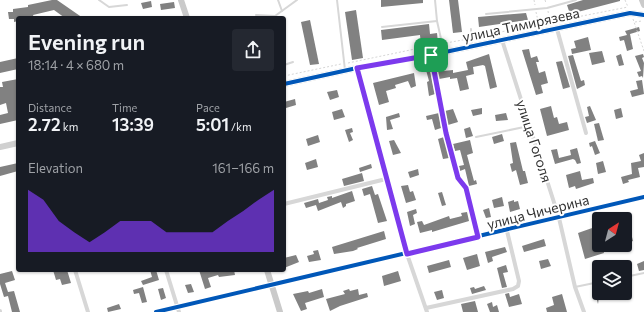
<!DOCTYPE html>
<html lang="en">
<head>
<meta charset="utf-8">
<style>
	body { margin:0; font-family:Commissioner,sans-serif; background:#242831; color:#f1f3f6; height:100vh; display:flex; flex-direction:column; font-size:15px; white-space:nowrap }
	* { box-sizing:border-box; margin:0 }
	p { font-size:13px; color:#9ea1a6 }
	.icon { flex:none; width:22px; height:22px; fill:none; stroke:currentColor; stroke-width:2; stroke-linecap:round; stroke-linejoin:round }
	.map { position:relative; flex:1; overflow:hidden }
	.sheet { position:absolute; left:16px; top:16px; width:270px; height:256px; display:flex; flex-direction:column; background:#171b24; border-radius:4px; box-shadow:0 1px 3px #0004 }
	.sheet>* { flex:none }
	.needle { width:26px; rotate:36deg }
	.controls { position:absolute; left:592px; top:212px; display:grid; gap:8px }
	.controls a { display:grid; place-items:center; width:40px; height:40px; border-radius:4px; background:#171b24; box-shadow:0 1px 3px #0004; font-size:20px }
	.pin { position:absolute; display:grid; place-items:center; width:34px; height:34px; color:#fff; margin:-17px; border-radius:8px; box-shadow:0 2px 6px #0006 }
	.round { display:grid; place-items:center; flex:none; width:42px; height:42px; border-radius:4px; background:#242831 }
	.headline { display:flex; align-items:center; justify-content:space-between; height:68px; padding:0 12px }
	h1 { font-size:22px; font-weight:600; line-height:30px }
	.figures { display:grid; grid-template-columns:repeat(3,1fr); gap:6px; height:68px; padding:4px 12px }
	.figures div { display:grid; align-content:center }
	.figures b { font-size:17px; font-weight:600 }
	.figures small { font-size:11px; font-weight:400 }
	.figures p { font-size:11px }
	.chart { height:112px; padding:8px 12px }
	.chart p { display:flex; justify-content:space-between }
	.chart svg { width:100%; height:72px; margin-top:4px; fill:#7c3aed; opacity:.7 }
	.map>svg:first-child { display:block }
</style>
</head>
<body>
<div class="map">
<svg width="644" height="312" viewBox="0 0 644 312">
	<rect width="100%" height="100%" fill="#fff"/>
	<g fill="#818181">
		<path d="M52,0H57L83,18H65L54,10L33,15L34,18H18V21L14,22V19H9L8,12H13V9L28,7V5Z"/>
		<path d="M381,0H423V3L381,7Z"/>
		<path d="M449,0H458L462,32L453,33Z"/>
		<path d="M583,0H620V1L570,14L567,5Z"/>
		<path d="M151,1L152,7L143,9L141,3Z"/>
		<path d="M174,2L175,8L161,10L160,4Z"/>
		<path d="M356,10L363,58L352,60L345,12Z"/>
		<path d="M526,13L528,20L479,27L478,17Z"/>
		<path d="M310,20L319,64L310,65L301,22Z"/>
		<path d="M429,24L430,34L437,33L438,43L421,45L420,35L382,40L381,30Z"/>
		<path d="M639,27L640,31L630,34L633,49L627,51L624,40L620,41L619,37L627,35L625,31Z"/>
		<path d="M588,37L591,50L572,54L571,49L576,48L574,41Z"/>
		<path d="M529,49L531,58L537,56L539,62H536L539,73L545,71L548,83L541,85L543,93L536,95L522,50Z"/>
		<path d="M602,51L605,62L592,65L589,53Z"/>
		<path d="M489,54L497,87L490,89L485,66L483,65L473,67L474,74L466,76L469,89L460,91L457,78L450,79V77L439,79L437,68L442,67L443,71L453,70V73L468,70L466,62Z"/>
		<path d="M621,54L624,65L619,66L616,56Z"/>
		<path d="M643,54L644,57L642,58L644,63L643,78L642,76L639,77L637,72L641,71L635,56Z"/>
		<path d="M573,55L581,81L584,80L585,85L577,89L568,56Z"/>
		<path d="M18,58V69L0,73V62Z"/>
		<path d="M562,61L570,87L563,89L556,62Z"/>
		<path d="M430,69L435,94L429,96L427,82L429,81L426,70Z"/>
		<path d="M414,73L416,86L411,88L408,81L395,85L396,88L386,91L389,102L379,105L373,83Z"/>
		<path d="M18,79V120L0,124V115L8,113L6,103L0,105V87H3L2,82Z"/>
		<path d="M642,80L644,94L632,97L630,91L638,89L636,81Z"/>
		<path d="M337,90L339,97L330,100L327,92Z"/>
		<path d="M295,99L296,105L286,108L284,102Z"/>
		<path d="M551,106L554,118L557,117L559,124L567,122L569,130L547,136L540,109Z"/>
		<path d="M590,106L596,120L587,123L585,117L589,116L587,107Z"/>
		<path d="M482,108V114L473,116L471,110Z"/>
		<path d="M621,108L623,117L616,119L614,110Z"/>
		<path d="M342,109L345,117L334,120L332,112Z"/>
		<path d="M453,109L458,122L448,125L445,111Z"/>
		<path d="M399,113L400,117L390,120L393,129L387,130L386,117Z"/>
		<path d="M439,113L441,128L435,130L432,119L427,120L426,116Z"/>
		<path d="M506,113L508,120L496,121L495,115Z"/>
		<path d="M599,123L604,140L598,141L594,124Z"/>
		<path d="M470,127L473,136L466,138L464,129Z"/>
		<path d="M352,128L353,132L350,133L353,140L349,142L345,130Z"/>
		<path d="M502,134L504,141L494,144L492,137Z"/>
		<path d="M318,135L320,142L308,146L306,139Z"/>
		<path d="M444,137L449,158L443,159L438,139Z"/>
		<path d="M394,140L401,153L393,155L389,141Z"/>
		<path d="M470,140L473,153L467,155L474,181L476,180L477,184L469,186L465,169L460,171L459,166L464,165L460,150L455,151L453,144Z"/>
		<path d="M595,141L600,153L595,155L592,146L590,147L589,143Z"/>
		<path d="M516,142L523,171H525L528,183L520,185L516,170L512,172L510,164L513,163L510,143Z"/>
		<path d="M577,148L581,163L577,164L575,160L573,159L555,164L551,150L557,149L559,158L571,155L570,150Z"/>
		<path d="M644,153V167L638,168L640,177L628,180L629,182L623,184L621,177L632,174L631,163L641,161L639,155Z"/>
		<path d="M316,159L318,167L307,170L305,163Z"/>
		<path d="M603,161L606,172L598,174L596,163Z"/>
		<path d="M18,163V171L0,176V167Z"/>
		<path d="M371,164L372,168L360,172L359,168Z"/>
		<path d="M418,169L419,175L410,178L408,172Z"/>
		<path d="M580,171L582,180L593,178L594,183L576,189L575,186L569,188L566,175Z"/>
		<path d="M362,173L364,181L344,186L342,179Z"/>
		<path d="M408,185L410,192L413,191L416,200L406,203L401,186Z"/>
		<path d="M372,186L375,195L378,194L387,221L378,223L370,194L364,196L362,189Z"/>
		<path d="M352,191L355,201L346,204V206L343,208L341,202L318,211L316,205L306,208L304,203L318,199L319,203L328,200L327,197L332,196V198Z"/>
		<path d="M442,192L446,205L442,206L438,193Z"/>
		<path d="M502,197L504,206L494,208L492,200Z"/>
		<path d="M514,200V202L518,201L520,209L510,212L508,202Z"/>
		<path d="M489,208L491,217L486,218L483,210Z"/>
		<path d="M416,209L417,213L413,215L415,224L410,226L407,212Z"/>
		<path d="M467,212L469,221L432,232V230L420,233L417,222L422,221L424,225L449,216L450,219L462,216L461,213Z"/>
		<path d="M595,227L599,239V249L603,248L604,253L585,259L578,233Z"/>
		<path d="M630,229L633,241L625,244V230Z"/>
		<path d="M384,231L386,239L357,248L358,249L353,251L334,254L332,247Z"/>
		<path d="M544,239L546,246L524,252L522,246Z"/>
		<path d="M505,247L507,252L492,257L493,261L488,263L485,252Z"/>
		<path d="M318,250L321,260L309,262L307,256L314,254L313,251Z"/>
		<path d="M477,254L480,266L467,270L463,258Z"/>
		<path d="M296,255L299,262L284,268V258Z"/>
		<path d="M548,259L551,266L541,269L539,261Z"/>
		<path d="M449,260L451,267L429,273L427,266Z"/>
		<path d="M644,261V270L639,271L637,264Z"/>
		<path d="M506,265L508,272L503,273L507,287L502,288L497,268Z"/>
		<path d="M53,270H67L71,283L62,285L60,279L56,280Z"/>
		<path d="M150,270H156L159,280L143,285L141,281L152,277Z"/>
		<path d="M199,270H234L235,275L219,277L218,275L208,278L211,287L205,289Z"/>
		<path d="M12,271L15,280L5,283L8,292L14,291L20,312H12L8,296L4,297L0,284V274Z"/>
		<path d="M398,271L401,281L384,286L382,276Z"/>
		<path d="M191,284L194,292L188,293L185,285Z"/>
		<path d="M484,286L486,290L472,294L470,288L474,287L475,289Z"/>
		<path d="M143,287L147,302L142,303L139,293L134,294L133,290Z"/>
		<path d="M599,287V293L608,294L599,297L598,304L594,289Z"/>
		<path d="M163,288L166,298L161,300L158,289Z"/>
		<path d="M322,289L324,297L305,303L307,309L301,311L293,294L308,291L309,293Z"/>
		<path d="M349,289L350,291L358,289L359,295L367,293L368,297L340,306L330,311L326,299L345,294L343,291Z"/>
		<path d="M442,290L444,298L437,300L434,292Z"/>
		<path d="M509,293L510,297L519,294L522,304L509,307L505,294Z"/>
		<path d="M562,294L567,312H547L546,308L554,305L552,297Z"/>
		<path d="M475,301L478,312H463L461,304Z"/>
		<path d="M492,302L493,307L497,305L499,312H490L487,304Z"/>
		<path d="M119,304L121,309L108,312L107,308Z"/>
	</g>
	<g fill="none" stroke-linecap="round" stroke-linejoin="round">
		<g stroke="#d6d6d6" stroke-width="1" stroke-dasharray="2 2" stroke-linecap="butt">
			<path d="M534,0L535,5"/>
			<path d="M545,0L546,3"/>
			<path d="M625,0L628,7"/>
			<path d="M548,11L550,22"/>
			<path d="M536,12L539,25"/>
			<path d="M633,19L644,51"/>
			<path d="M635,22L642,21"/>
			<path d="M475,37L628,7"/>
			<path d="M446,43L468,39"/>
			<path d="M348,63L439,44"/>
			<path d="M284,76L341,64"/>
		</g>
		<g stroke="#d7d7d7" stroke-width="2">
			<path d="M99,0L109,7L127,5"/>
			<path d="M278,0L282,11"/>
			<path d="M337,0L345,70"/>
			<path d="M435,0L437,21L444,52"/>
			<path d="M486,14L547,8L576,0"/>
			<path d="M256,15L275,16L297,0"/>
			<path d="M382,27L437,21"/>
			<path d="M471,29L472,46"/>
			<path d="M284,65L293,62"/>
			<path d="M476,137L529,126"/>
			<path d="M625,277L644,273"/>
			<path d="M575,287L599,282"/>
		</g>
		<g stroke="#d7d7d7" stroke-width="4">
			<path d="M557,29L586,133"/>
			<path d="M502,40L559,218L575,287L584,312"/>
			<path d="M431,55L446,133L458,178L466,188L478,237"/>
			<path d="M357,68L407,254L427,312"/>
			<path d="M284,204L386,179"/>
			<path d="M75,270L88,312"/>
			<path d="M166,270L179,312"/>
			<path d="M426,308L513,289L518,286L519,281L507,231"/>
			<path d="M0,311V312"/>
			<path d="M156,312L644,197"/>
		</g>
		<g stroke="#d0d0d0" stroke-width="6">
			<path d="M284,84L357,68L431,55L630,13L644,15"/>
			<path d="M0,147L18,143"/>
		</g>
		<g stroke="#cacaca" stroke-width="6">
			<path d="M181,0L187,18"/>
			<path d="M642,0L644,5"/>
			<path d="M267,270L280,312"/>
		</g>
		<g stroke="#fff" stroke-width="6">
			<g id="cycleway">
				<path d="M284,84L357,68L431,55L630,13L644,15"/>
				<path d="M156,312L644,197"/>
			</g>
		</g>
		<use href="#cycleway" stroke="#0057b8" stroke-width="4"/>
	</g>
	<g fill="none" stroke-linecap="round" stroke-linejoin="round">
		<g stroke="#fff" stroke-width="8">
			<path id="route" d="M431,55L446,133L458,178L466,188L478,237L407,254L357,68Z"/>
		</g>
		<use href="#route" stroke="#7c3aed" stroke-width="5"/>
	</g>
	<g text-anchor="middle" stroke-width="4" stroke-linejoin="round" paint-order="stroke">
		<g font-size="14" fill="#333" stroke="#fff">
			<text transform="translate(521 25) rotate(-12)" y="5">улица Тимирязева</text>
			<text transform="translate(534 141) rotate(72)" y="5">улица Гоголя</text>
			<text transform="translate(538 212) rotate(-14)" y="5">улица Чичерина</text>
		</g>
	</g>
</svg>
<div class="controls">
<a><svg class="needle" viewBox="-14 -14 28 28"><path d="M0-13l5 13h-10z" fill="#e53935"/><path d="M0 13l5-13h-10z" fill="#9ea1a6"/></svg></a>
<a><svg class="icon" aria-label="layers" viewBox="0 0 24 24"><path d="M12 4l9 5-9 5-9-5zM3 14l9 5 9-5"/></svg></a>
</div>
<div class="pin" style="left:431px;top:55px;background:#1e9e55"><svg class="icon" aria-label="arrive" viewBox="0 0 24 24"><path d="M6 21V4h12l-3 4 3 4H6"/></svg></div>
<section class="sheet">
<div class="headline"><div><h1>Evening run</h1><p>18:14 · 4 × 680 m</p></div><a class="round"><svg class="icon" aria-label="share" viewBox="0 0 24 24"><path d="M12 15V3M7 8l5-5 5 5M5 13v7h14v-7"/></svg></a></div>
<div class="figures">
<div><p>Distance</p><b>2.72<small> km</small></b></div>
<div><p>Time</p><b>13:39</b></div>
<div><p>Pace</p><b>5:01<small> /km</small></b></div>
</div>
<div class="chart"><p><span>Elevation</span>161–166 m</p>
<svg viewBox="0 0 160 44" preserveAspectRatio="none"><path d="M0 44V6L10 12L20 25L30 32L40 38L50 32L60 25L70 25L80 25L90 32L100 32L110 32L120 32L130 25L140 19L150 12L160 6V44z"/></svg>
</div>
</section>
</div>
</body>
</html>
